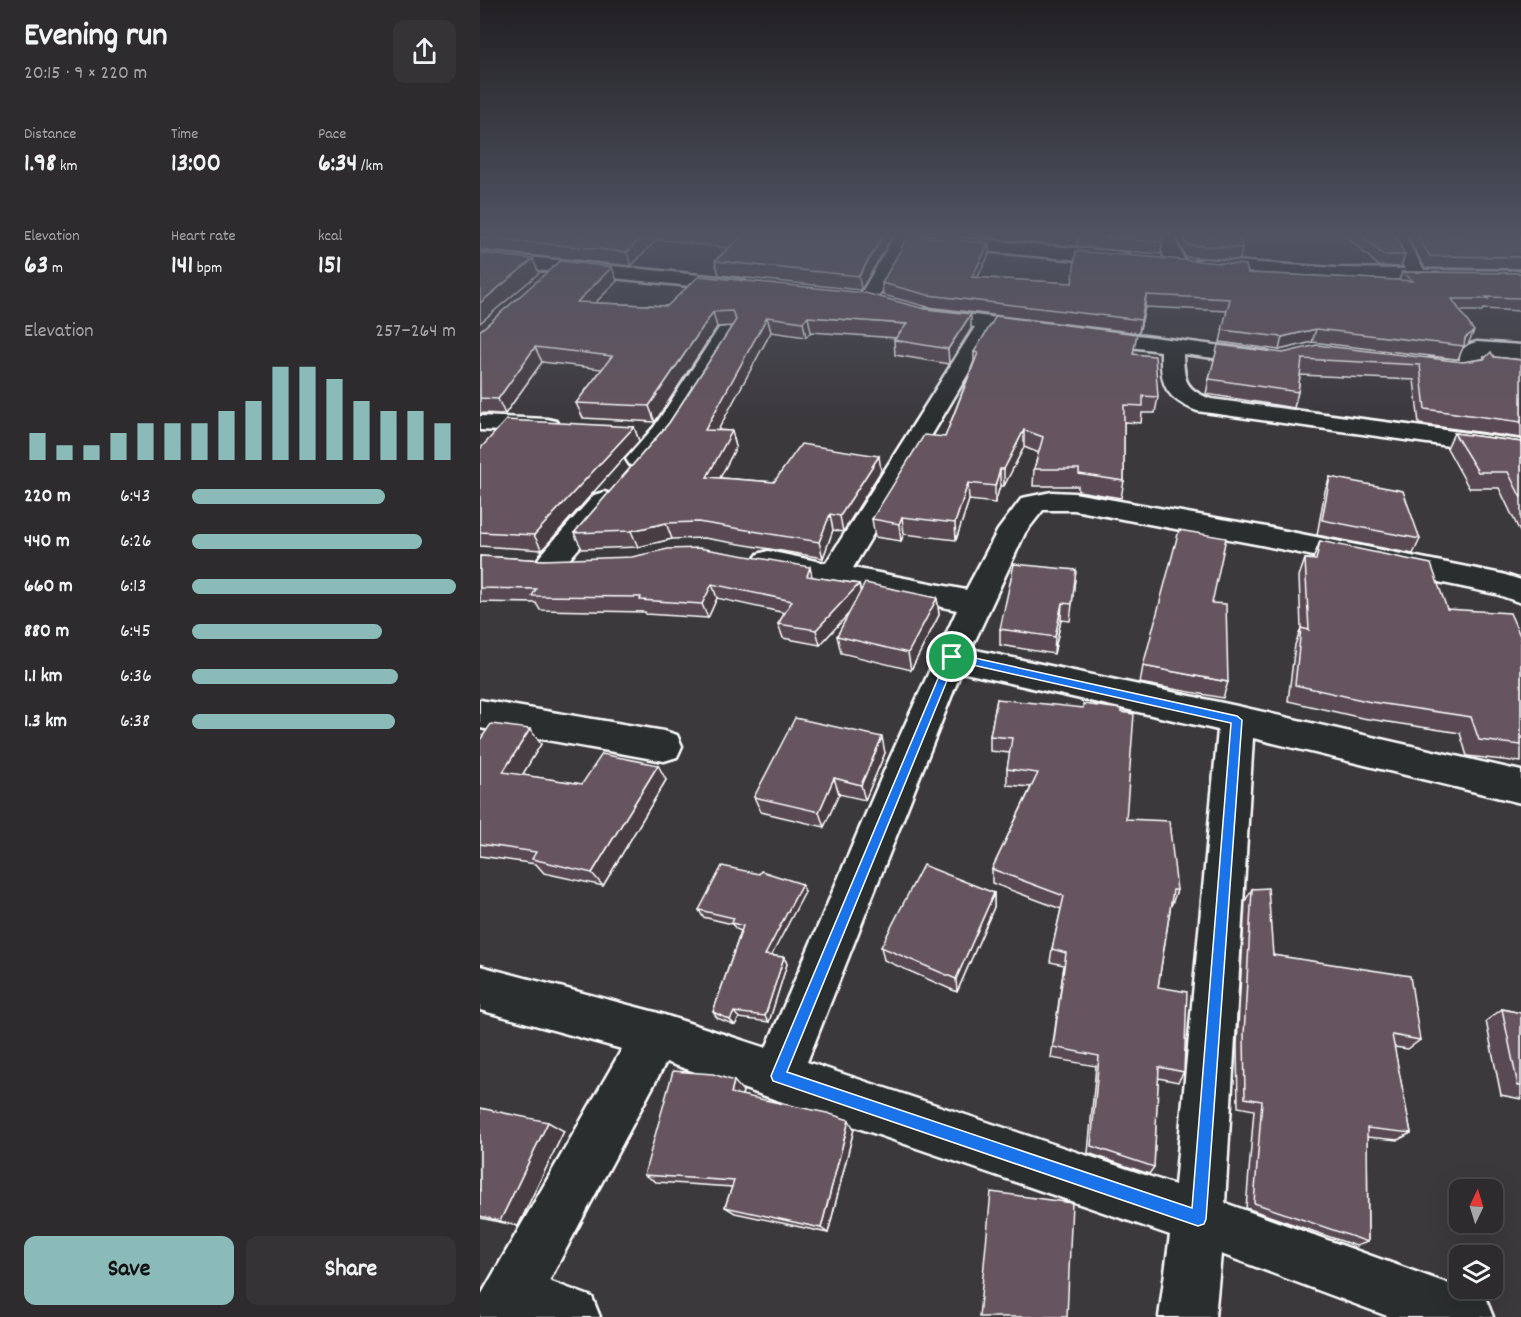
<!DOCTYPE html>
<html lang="en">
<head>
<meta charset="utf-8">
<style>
	body { margin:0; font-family:Dekko,sans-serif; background:#353336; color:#f1f3f6; height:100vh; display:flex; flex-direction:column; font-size:22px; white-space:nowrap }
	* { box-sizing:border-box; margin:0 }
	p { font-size:20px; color:#a7a7aa }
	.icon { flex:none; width:33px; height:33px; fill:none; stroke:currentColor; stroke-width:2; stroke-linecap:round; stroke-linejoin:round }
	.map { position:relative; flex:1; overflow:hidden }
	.panel { display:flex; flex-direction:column; background:#2d2b2e; width:480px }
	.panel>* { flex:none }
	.needle { width:39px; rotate:4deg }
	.controls { position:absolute; left:969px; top:1179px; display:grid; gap:12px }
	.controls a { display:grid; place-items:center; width:54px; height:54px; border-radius:12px; background:#2d2b2e; box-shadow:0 6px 24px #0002,0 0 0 2px #48474a; font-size:30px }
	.pin { position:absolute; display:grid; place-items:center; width:51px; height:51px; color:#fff; margin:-26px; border:3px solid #fff; border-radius:50%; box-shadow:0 2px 6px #0007 }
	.round { display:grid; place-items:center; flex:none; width:63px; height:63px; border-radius:12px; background:#353336 }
	.summary { display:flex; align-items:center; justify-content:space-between; height:102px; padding:0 24px }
	h1 { font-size:33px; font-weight:700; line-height:45px }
	.metrics { display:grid; grid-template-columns:repeat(3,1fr); gap:9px; height:102px; padding:6px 24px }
	.metrics div { display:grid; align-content:center }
	.metrics b { font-size:26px; font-weight:700 }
	.metrics small { font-size:16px; font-weight:400 }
	.metrics p { font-size:16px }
	.chart { height:168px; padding:12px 24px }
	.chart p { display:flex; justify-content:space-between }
	.chart svg { width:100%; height:108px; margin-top:6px; stroke:#8bbbb9; stroke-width:6 }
	.primary-button { display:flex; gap:12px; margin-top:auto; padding:12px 24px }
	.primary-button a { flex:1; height:69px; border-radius:12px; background:#8bbbb9; color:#111; font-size:24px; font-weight:700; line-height:69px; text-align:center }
	.primary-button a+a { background:#353336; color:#f1f3f6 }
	ul { padding:0 24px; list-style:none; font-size:20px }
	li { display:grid; grid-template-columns:96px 72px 1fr; align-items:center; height:45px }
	li i { height:15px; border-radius:8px; background:#8bbbb9 }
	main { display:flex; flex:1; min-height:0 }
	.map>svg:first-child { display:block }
</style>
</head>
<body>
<main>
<section class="panel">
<div class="summary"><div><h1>Evening run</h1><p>20:15 · 9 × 220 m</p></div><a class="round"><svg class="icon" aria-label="share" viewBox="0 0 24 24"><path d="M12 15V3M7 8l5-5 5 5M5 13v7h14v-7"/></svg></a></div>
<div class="metrics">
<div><p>Distance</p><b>1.98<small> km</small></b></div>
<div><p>Time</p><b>13:00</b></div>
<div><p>Pace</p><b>6:34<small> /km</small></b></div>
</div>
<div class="metrics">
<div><p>Elevation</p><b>63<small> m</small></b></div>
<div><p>Heart rate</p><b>141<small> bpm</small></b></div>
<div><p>kcal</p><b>151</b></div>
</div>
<div class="chart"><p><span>Elevation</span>257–264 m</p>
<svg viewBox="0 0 160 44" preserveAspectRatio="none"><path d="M5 44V33M15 44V38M25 44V38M35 44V33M45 44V29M55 44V29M65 44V29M75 44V24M85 44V20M95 44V6M105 44V6M115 44V11M125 44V20M135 44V24M145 44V24M155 44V29"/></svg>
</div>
<ul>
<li><b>220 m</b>6:43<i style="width:73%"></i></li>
<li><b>440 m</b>6:26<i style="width:87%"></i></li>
<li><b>660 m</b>6:13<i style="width:100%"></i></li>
<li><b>880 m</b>6:45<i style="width:72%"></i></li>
<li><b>1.1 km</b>6:36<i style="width:78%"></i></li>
<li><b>1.3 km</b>6:38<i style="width:77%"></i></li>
</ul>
<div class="primary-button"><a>Save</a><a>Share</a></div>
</section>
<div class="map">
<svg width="1041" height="1317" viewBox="0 0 1041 1317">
	<rect width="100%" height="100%" fill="#3c393d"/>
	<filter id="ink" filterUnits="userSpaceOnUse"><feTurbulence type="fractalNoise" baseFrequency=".0167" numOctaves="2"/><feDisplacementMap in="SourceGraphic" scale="12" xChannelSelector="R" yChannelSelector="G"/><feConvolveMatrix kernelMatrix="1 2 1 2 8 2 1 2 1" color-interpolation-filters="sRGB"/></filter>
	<g filter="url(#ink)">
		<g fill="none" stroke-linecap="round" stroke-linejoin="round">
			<g stroke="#fff" stroke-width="5">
				<g id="minor">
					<path d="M414,236H458L641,252L648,254L651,258L648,262L641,264L428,244L395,303H381L378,299Z"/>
					<path d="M676,236H694L706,264L703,268H689Z"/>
					<path d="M907,236H925L944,270L1041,271V283L855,280L722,271L715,269L712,265L715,261L722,259L855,268L925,269Z"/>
					<path d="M0,252L258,279L265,281L268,285L265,289L258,291L0,264Z"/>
					<path d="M447,309L557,323L565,324L568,329L565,334L557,335L514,330L373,568L486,590L518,530L542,498L572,492L594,493L781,526L1022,574L1041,580V603L1016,594L781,545L594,510H563L545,533L491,649L757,706L1041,771V803L773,738L745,1203L1005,1297L1013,1317H910L741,1254L735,1317H679L690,1235L186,1062L69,1281L112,1297L120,1317H0V1297L142,1049L0,1010V966L175,1012L286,1048L405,769L477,610L288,571L278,568L273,561L278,554L288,551L346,563L495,327L440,319L436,315L440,311ZM481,672L738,730L695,1185L327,1062Z"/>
					<path d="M247,327L255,328L258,333L192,437L168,465L159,467L150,465L146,459L174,427L239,328Z"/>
					<path d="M611,329L788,352L791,357L788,362L780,364L703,354C704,381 705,389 731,399L1041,440V456L717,411C685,398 680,385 681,351L603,341L600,336L603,331Z"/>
					<path d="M997,342L1041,345V359L1003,356V364C992,380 962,374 945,370L942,365L945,360L953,358L980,360C980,347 986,345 997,342Z"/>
					<path d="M0,416L67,419L76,421L79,426L76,431L67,433L0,430Z"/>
					<path d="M124,492L134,495L138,501L134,507L81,569L71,572L61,569L56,562L61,555L114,495Z"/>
					<path d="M0,700L184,731L197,735L202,746L197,757L184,761L0,728Z"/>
				</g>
			</g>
			<use href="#minor" fill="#2a2d2e" fill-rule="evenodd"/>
		</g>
		<g fill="#584952" stroke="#fff" stroke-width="1.5">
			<path d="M0,236H413L381,290L239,275L235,261L248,248L177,239L151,266L0,250Z"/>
			<path d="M479,236H517L516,239Z"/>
			<path d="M598,236H680L682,242L681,254L597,247Z"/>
			<path d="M695,236H759L762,248L760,260L705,257Z"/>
			<path d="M866,236H915L925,255L921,267L899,266Z"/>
			<path d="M926,236H1041V269L945,268Z"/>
			<path d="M509,254L497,278L592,283L768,273L919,280L922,272L1041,273V311L1003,309L1002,311H980L988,344L983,348L978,359H976L832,342L799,350L740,342L747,311L665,307L659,333L448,307L403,295L402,283Z"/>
			<path d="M137,281L115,303L187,306L491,329L469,364L415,355L414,340L416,338L331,332L326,337L291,332L237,430L252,431L256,447L240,478L294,482L401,471L363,532L353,530L343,558L224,538L192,539L158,547L102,549L94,533L189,423L252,326L237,327L175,422L103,418L96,403L122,369L62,362L25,414L0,413V330Z"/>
			<path d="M494,352L654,354L678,397L675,413H662L661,423L644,422V481L641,498L598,491V486H553L554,469L559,453L544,447L524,486H520L515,503L489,500L476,540L424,534L421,541L395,537L392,519L465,437L494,361Z"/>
			<path d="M803,353L983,362L1014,357L1041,360V438L939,424L934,380L820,375L818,392L814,408L726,394L729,379Z"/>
			<path d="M154,427L159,441L62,550L0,546V449Z"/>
			<path d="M974,433L1041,442V534L1019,488H989L967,448Z"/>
			<path d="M850,477L940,539L933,554L837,535L845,491Z"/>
			<path d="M840,541L967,609L1041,638V762L987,756L980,733L882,718L808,701L815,645L821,628L819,576L825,559H833Z"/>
			<path d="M0,556L332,577L379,584L381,591L457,598L459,615L431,670L361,653L357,636L370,612L340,645L303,638L298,624L305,613L237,598L228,618L166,614L165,612L60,610L56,603L0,602Z"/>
			<path d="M596,570L590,621L581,620L574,654L520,645V629Z"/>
			<path d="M663,666L748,682L743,698L660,683Z"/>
			<path d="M517,699L646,819L697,890L692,904H691L678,987L704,1072L698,1082L678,1078L674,1167L669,1174L608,1153L616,1066L571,1058L584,965L570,962L572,949L581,909L512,883V869L551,787L527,785V769L530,753L510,751V736Z"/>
			<path d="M0,740L61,744L42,775L102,784L186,780L123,886L64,873L56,864L0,856Z"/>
			<path d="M405,753L385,800L359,794L344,827L281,812L274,797Z"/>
			<path d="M322,884L325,892L291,956L304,957L307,964L289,1022L259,1018L255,1025L237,1018L233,1012L261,931L256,929L252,924L223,917L219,910Z"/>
			<path d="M772,889L793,955L940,1040L928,1049L914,1047L931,1133L918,1140L887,1137L888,1242L876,1246L766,1208L774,1110L758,1107L757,1045L765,901Z"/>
			<path d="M514,893V907L477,992L404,960L401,947Z"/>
			<path d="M1022,1009L1041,1013V1099L1021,1095L1006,1021Z"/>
			<path d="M263,1091L262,1095L374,1129L348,1233L255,1213L245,1207L252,1187L176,1182L164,1175Z"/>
			<path d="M0,1108L84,1131L38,1226L0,1218Z"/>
		</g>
		<g fill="#473c42" stroke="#fff" stroke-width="1.5">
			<path d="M163,236H177V239L151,266L147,252Z"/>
			<path d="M403,236H413L381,290L379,276Z"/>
			<path d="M509,243V254L492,289V277Z"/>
			<path d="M53,259L59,273L0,323V303Z"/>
			<path d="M132,267L137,281L102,316L97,302Z"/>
			<path d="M666,295L665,307L659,333L661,320Z"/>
			<path d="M233,312L237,327L175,422L169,406Z"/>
			<path d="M491,314V329L469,364L468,349Z"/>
			<path d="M287,317L291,332L230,445L225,430Z"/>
			<path d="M328,317L331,332L326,337L323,322Z"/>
			<path d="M836,329L832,342L799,350L802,337Z"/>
			<path d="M994,331L988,344L983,348L985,338Z"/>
			<path d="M55,347L62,362L25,414L18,399Z"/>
			<path d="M154,427L159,441L62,550L54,535Z"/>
			<path d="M544,430V447L524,486V469Z"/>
			<path d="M252,431L256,447L232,493L227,477Z"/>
			<path d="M399,456L401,471L363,532L360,516Z"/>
			<path d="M520,469V486L515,503V486Z"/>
			<path d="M488,483L489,500L476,540L475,523Z"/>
			<path d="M350,514L353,530L343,558L339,542Z"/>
			<path d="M422,517L424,534L421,541L419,524Z"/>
			<path d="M186,523L192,539L158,547L151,531Z"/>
			<path d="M330,567L333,581L327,576Z"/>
			<path d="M232,584L237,598L228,618L222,604Z"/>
			<path d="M379,584L382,599L340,645L336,630Z"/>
			<path d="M457,598L459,615L431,670L428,653Z"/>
			<path d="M582,603L581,620L574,654L575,637Z"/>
			<path d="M50,729L61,744L35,787L23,772Z"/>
			<path d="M402,737L405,753L385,800L381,785Z"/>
			<path d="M178,765L186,780L123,886L112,873Z"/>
			<path d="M354,778L359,794L344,827L339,812Z"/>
			<path d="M322,884L325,892L288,962L285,955Z"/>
			<path d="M514,893V907L477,992L476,979Z"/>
			<path d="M304,957L307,964L289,1022L285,1016Z"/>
			<path d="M254,1012L259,1018L255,1025L250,1020Z"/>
			<path d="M254,1081L263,1091L260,1102L251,1093Z"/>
			<path d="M369,1120L374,1129L348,1233L341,1228Z"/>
			<path d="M68,1122L84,1131L38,1226L20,1221Z"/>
		</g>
		<g fill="#66555f" stroke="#fff" stroke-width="1.5">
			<path d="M0,236H163L147,252L0,237Z"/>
			<path d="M253,236H403L379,276L235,261L261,237Z"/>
			<path d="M428,236L509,243L492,277L592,283L596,251L766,265L768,273L793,274L933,281L922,272L1041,273V298L1006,297L1008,299H972L994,331L985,338L984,346L836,329L802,337L742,330L750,299L666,295L661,320L448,295L402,283Z"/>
			<path d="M608,236H680L682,242Z"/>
			<path d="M702,236H759L762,248L707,245Z"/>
			<path d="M882,236H915L925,255H903Z"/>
			<path d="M937,236H1041V257L950,256Z"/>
			<path d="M0,253L53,259L0,303Z"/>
			<path d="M80,261L132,267L97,302L187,306L219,276L385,293L445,309L491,314L468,349L414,340L427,324L328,317L323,322L287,317L225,430L252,431L227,477L294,482L321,444L399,456L360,516L350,514L339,542L218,522L186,523L151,531L94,533L189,423L256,320L252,311L233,312L169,406L96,403L132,356L55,347L18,399L0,398V330L2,329Z"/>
			<path d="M516,316L657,334L653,354L675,356L678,397L663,396V406L644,405V481L599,474V469H554L563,437L544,430L524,469H520L515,486L488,483L475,523L422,517L419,524L392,519L444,435L465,437L498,353L494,352Z"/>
			<path d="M738,345L803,353L837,345L983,362L1004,359L1011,352L1014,357L1041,360V422L945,409L940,365L822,359L818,392L729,379Z"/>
			<path d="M26,420L154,427L54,535L0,532V449Z"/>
			<path d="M974,433L1041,442V498L1028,472H998Z"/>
			<path d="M850,477L923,491L940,539L842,520Z"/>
			<path d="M699,530L746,538L732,603L746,604L748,682L663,666Z"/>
			<path d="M840,541L951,564L967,609L1030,613L1041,638V745L999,740L991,717L891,702L815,685L821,628L829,630L825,559L836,560Z"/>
			<path d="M219,548L330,567L327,576L379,584L336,630L298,624L312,601L232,584L222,604L160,600L161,597L52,596L56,589L0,588V556L63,560L152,557L188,549Z"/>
			<path d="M534,564L596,570L592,604L582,603L575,637L520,629Z"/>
			<path d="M385,583L457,598L428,653L357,636Z"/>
			<path d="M517,699L603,708V704L641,709V712L654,714L646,819L689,821L697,890H693L678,987L707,992L704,1072L679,1067L674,1167L611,1146L619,1056L573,1047L586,953L572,949L584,896L512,869L558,773L527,769L532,738L510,736Z"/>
			<path d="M315,718L402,737L381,785L354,778L339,812L274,797Z"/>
			<path d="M11,724L50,729L23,772L102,784L122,754L178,765L112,873L52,859L56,852L0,844V740Z"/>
			<path d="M443,865L514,893L476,979L401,947Z"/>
			<path d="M242,866L279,874L281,871L322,884L285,955L304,957L285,1016L254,1012L250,1020L233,1012L263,926L252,923L254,918L219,910Z"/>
			<path d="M788,888L793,955L930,976L940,1040L912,1035L931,1133L887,1128L888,1242L774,1203L782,1101L765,1098L764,1035L772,889Z"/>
			<path d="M1022,1009L1041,1013V1086H1038Z"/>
			<path d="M193,1071L233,1074L254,1081L251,1093L347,1113L369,1120L341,1228L245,1207L254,1181L164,1175Z"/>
			<path d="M0,1108L68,1122L20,1221L0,1216Z"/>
			<path d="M511,1192L592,1203L587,1317H499Z"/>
		</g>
	</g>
	<linearGradient id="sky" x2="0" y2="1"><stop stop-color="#211f22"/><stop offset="0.56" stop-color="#505462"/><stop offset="1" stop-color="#505462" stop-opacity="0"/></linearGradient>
	<rect width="1041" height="420" fill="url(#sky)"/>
	<path fill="#1a73e8" stroke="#fff" stroke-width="1.5" fill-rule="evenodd" d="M472,653L757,716L762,720L726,1219L724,1224L718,1226L293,1081L291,1076L293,1071L467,657ZM475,661L751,723L712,1208L307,1072Z"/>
</svg>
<div class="controls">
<a><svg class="needle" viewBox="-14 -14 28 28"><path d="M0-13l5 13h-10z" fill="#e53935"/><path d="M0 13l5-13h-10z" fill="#a7a7aa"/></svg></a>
<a><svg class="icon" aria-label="layers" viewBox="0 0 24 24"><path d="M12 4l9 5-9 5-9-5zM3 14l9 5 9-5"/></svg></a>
</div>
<div class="pin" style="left:472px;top:657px;background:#1e9e55"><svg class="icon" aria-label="arrive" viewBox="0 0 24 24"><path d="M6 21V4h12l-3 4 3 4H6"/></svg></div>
</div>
</main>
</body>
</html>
